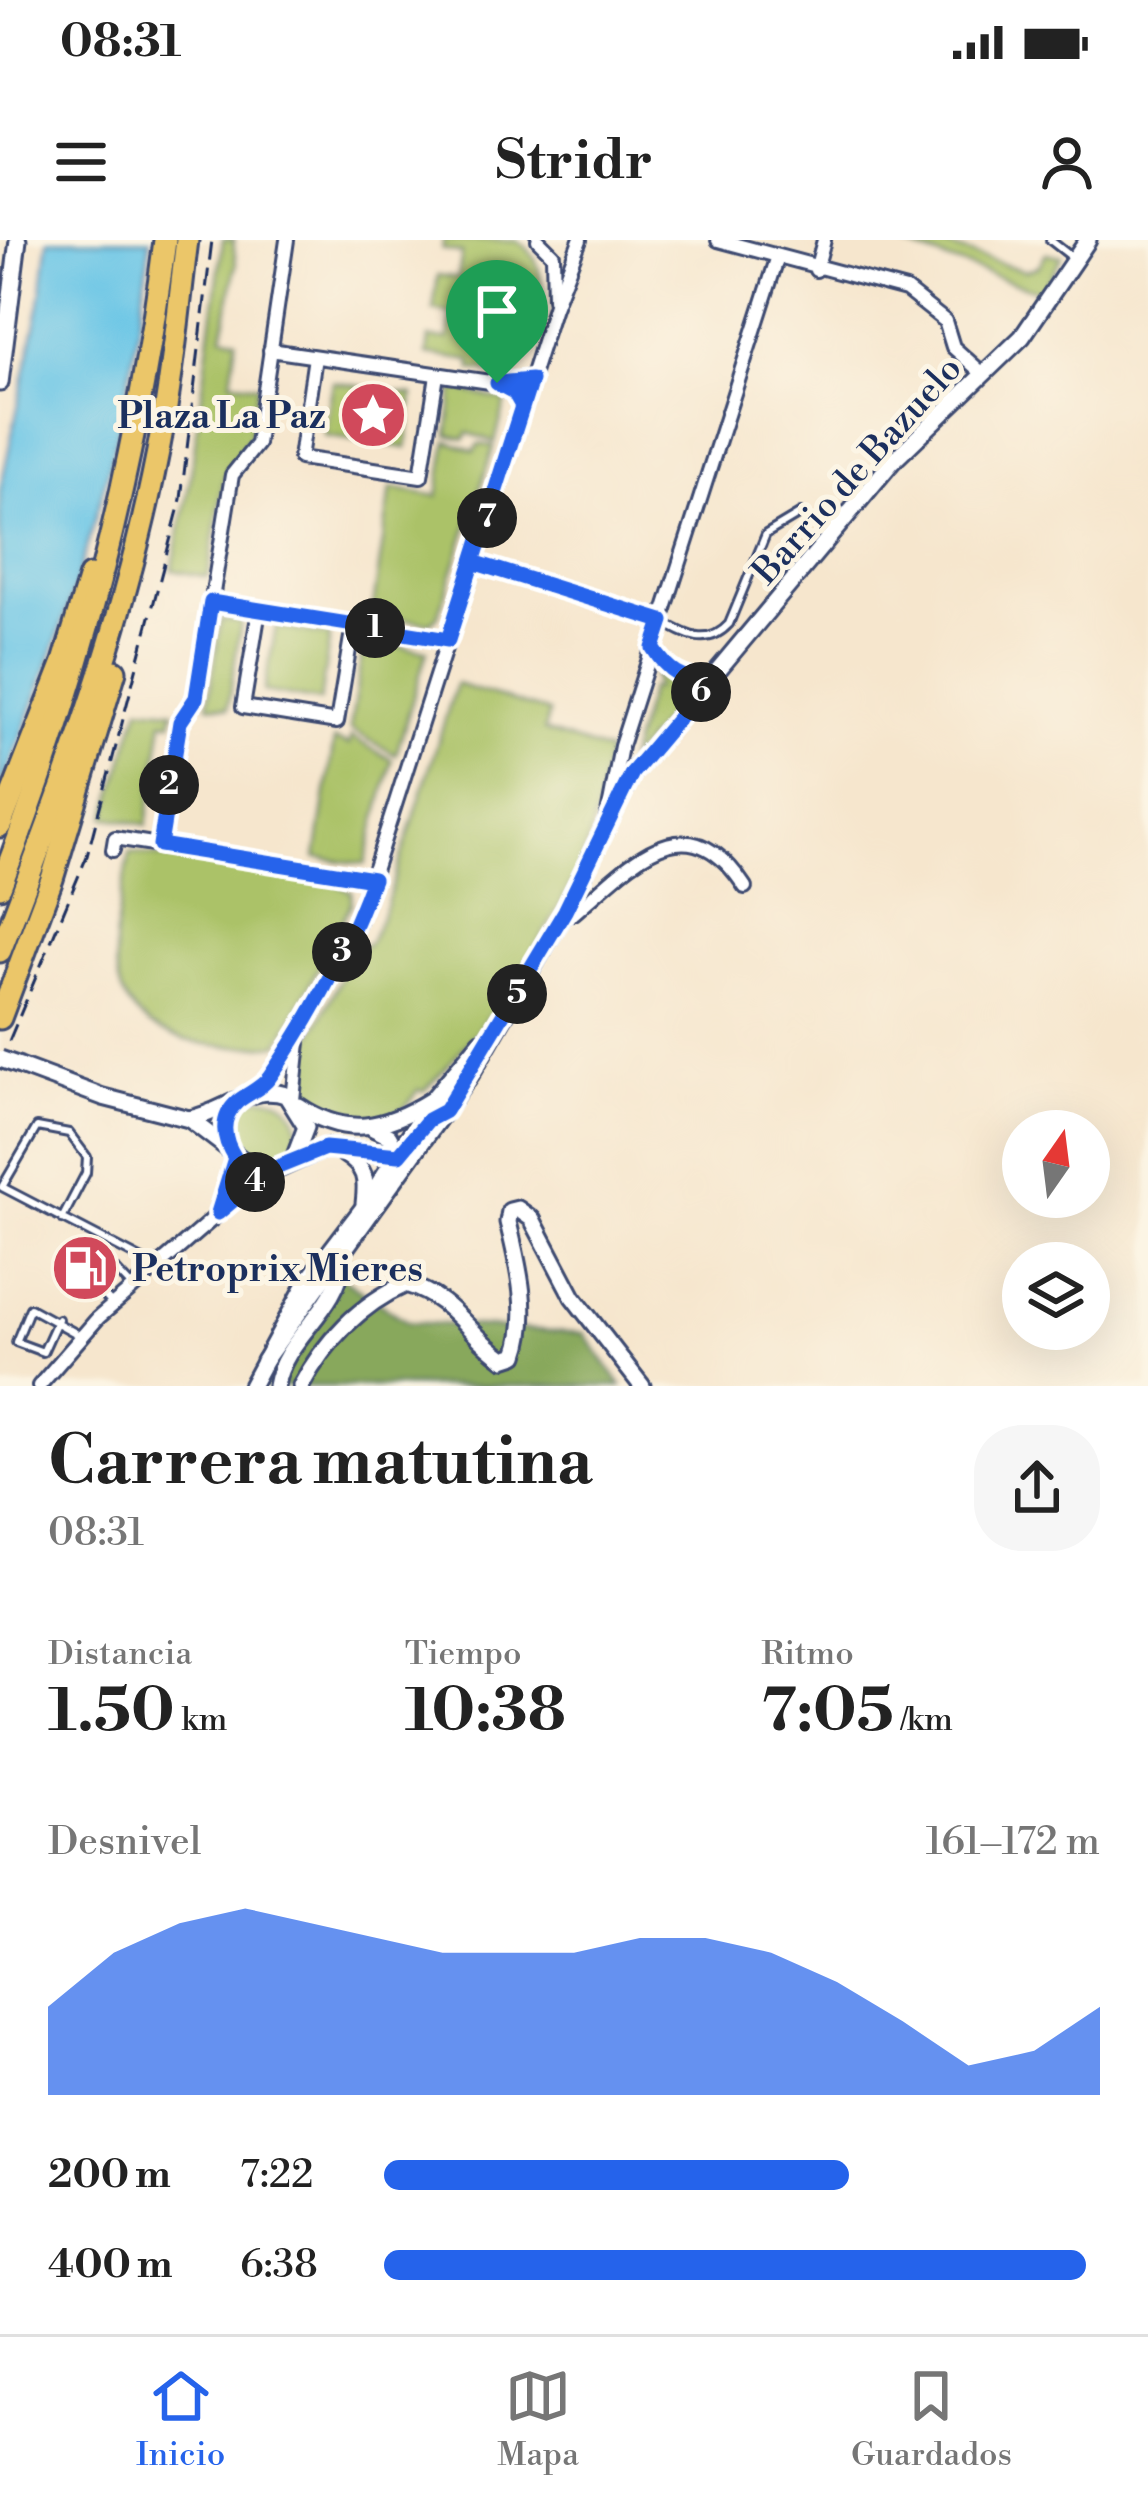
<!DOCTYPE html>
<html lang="es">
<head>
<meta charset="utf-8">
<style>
	body { margin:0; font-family:"Libre Bodoni",serif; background:#f6f6f6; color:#222; height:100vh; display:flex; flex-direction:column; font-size:45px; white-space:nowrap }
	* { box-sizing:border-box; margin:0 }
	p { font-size:39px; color:#767676 }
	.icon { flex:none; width:66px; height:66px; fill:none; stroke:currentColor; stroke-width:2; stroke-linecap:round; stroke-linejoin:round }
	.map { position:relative; height:1146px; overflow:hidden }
	.sheet { display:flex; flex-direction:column; background:#fff; flex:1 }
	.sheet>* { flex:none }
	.needle { width:78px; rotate:14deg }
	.tools { position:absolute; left:1002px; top:870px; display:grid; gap:24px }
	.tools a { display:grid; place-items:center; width:108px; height:108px; border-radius:50%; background:#fff; box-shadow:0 12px 48px #0002; font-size:60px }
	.pin { position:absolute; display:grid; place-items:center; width:102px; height:102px; color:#fff; margin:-123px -51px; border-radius:50% 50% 50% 0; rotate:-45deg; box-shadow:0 0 12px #0007 }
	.pin .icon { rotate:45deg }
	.km { position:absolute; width:60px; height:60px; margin:-30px; border-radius:50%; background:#222; color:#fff; font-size:33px; line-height:60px; text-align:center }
	.round { display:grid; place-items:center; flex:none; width:126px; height:126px; border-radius:48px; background:#f6f6f6 }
	.head { display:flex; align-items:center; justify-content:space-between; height:204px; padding:0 48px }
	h1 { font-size:66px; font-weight:700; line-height:90px }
	.stats { display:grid; grid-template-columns:repeat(3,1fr); gap:18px; height:204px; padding:12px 48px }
	.stats div { display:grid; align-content:center }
	.stats b { font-size:60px; font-weight:700 }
	.stats small { font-size:33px; font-weight:400 }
	.stats p { font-size:33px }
	.chart { height:336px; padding:24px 48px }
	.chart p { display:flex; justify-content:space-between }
	.chart svg { width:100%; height:216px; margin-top:12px; fill:#2563eb; opacity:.7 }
	ul { padding:0 48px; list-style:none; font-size:39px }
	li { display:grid; grid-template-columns:192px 144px 1fr; align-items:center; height:90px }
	li i { height:30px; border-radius:15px; background:#2563eb }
	.status { display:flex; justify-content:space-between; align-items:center; height:84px; padding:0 60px; background:#fff; direction:ltr }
	.status svg { height:33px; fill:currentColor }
	header { display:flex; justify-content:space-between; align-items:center; height:156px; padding:0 48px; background:#fff; font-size:54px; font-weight:700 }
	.dock { display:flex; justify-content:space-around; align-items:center; height:168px; border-top:3px solid #e0e0e0; background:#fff; font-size:33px; color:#767676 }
	.dock a { display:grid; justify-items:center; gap:6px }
	.dock .active { color:#2563eb }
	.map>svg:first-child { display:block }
</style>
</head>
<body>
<div class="status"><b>08:31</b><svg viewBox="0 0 49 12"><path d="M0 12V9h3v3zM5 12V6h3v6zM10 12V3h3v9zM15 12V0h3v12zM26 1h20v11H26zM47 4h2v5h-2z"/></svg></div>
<header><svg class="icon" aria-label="menu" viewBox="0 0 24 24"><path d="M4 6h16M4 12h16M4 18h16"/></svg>Stridr<svg class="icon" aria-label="person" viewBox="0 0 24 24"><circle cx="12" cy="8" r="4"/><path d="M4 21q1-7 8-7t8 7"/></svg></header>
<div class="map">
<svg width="1148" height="1146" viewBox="0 0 1148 1146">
	<rect width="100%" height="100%" fill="#fcf5e5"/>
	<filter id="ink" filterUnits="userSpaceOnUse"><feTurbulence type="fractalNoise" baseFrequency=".00833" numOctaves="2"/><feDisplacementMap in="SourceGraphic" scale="24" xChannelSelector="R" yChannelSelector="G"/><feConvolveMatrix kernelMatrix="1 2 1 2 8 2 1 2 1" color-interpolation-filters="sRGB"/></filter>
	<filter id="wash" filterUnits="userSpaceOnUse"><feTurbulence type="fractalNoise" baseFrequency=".004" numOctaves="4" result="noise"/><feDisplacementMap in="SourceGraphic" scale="48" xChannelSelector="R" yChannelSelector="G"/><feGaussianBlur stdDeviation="2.7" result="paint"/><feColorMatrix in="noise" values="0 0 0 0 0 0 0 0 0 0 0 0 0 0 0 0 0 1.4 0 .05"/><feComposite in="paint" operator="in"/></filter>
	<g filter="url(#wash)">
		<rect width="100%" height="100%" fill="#f6e6cd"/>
		<g fill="#abc267" stroke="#637862" stroke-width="3">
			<path d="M223,0H233L236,24L223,95L237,99L231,141L258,145L250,196L224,237L208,337L172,330L190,240Z"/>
			<path d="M444,0H516C561,25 535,99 514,133L472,130V121L427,114L429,98L448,99L452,74L433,70L438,35L458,38L462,13L442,9Z"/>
			<path d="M888,0H927L1025,31L1038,27L1046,13L1062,16L1041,52Z"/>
			<path d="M333,142L413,155L407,208L324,195Z"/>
			<path d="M454,149L506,161L495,202L468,193L465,199L448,195Z"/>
			<path d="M447,201L475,211L479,204L494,206L438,376L429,383L372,374L391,248L438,256Z"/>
			<path d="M221,379L241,382L228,468L208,465Z"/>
			<path d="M276,387L330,396L320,461L264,451Z"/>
			<path d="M364,401L427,411L396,515L350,489Z"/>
			<path d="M654,433L670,447L687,452L627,524L650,448L655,449Z"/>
			<path d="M456,444L549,472L544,491L608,512C601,536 599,561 593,585C573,667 483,791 424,851L418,850C395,894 336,884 306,854L303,813L353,714L370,702L386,666Z"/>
			<path d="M140,467L174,470L171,482L163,481L147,585L106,577Z"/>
			<path d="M351,497L392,520L365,624L316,618L334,500L349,505Z"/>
			<path d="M130,612L331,642L352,652L351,664L279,804C226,810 136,808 119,742C108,701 123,653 130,612Z"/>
			<circle cx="265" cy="890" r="33"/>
		</g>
		<path fill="#88a85c" stroke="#526c5d" stroke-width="3" d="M330,1030L408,1082L584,1093L622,1146H258Z"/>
		<path fill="#68c5e6" stroke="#427aa2" stroke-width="3" d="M48,0H150C131,189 71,375 0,551V251L40,63Z"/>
	</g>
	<g filter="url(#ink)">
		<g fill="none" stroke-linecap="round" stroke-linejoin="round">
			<g stroke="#3c4a6f" stroke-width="12">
				<g id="service">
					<path d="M1050,0L1073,18"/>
					<path d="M661,381C686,395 707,408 729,384L766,294L801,273"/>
					<path d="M62,979L86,933L87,917L69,893L37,887L2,947L156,1027"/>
					<path d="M117,1031L131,1046"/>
					<path d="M99,1050L113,1065"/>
					<path d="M58,1079L43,1112L16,1102L30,1068L81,1096"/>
				</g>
			</g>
			<g stroke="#3c4a6f" stroke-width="18">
				<g id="minor">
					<path d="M538,0L553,15L554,59"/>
					<path d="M718,0L906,50L945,81L953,107L982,133"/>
					<path d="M816,30L824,0"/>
					<path d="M270,110L497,143L531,139"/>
					<path d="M315,117L300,218L421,236L437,135"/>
					<path d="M473,322L661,381"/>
					<path d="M211,362L448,401"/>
					<path d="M259,370L243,467L337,482L353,385"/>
					<path d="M653,408C668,433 680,439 709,442"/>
					<path d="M607,579L621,506L777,19"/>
					<path d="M159,605L180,482L196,458L232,235L257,204L287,0"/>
					<path d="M113,610L115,598L373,639"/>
					<path d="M565,671L574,673C632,623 687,557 745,647"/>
					<path d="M261,850L301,794L357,684L554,67L580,0"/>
					<path d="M293,860L299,802"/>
					<path d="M220,968L235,918"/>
					<path d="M39,1146L98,1078L268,931"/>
				</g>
			</g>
			<g stroke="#3c4a6f" stroke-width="21">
				<g id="tertiary">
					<path d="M0,143L18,0"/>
					<path d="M20,826L103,857L189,879L256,930L281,928L325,908L399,915"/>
					<path d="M299,866C346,898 385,889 431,860"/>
					<path d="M189,879C225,873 249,843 286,855L306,887L293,921"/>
					<path d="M373,888L389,896L399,915"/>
					<path d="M344,914C366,928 367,939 364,964"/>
					<path d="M264,1121L471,834L565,671L631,534L892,222L1022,97L1088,0"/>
					<path d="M251,1146L308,1040L363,968L434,857L481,801"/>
					<path d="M276,1146C284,1097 339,1070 343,1019"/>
					<path d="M301,1146C324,1102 360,1064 406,1044C456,1060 465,1092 504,1119L516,1115C531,1074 518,1024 508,982L510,971L518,969L532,979L573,1057L642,1146"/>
				</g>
			</g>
			<g stroke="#3c4a6f" stroke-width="27">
				<g id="motorway">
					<path d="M0,586L64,422L90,336"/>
					<path d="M0,647C83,434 136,226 165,0"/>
					<path d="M0,711C66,542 130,369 162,190C174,127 179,63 187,0"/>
					<path d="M0,778L52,639L115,431"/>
				</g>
			</g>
			<use href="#service" stroke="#fff" stroke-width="6"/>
			<use href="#minor" stroke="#fff" stroke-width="12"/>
			<use href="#tertiary" stroke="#fff" stroke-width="15"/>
			<use href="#motorway" stroke="#ebc669" stroke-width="21"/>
			<path stroke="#1b2f5e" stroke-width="3" stroke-dasharray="18 9" stroke-linecap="butt" d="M9,801L87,616L181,259L212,0"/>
			<g stroke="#3c4a6f" stroke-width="21" stroke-linecap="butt">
				<path id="tertiary-bridge" d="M0,819L20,826"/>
			</g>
			<use href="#tertiary-bridge" stroke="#fff" stroke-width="15"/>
		</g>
	</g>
	<g fill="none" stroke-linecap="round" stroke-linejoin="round" filter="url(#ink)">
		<g stroke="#fff" stroke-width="24">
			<path id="route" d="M497,143L514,152L522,166L448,400L211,362L196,458L180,482L160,605L373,639C347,710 312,776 269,838C258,853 237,855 228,874C221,889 226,904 235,918L218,973L268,931L325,908L399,915L428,880L445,871L565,671L632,533L709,442C681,439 668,432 653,408L662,381L473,322L531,140L497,143"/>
		</g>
		<use href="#route" stroke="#2563eb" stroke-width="15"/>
	</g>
	<defs>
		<g id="sight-disc" transform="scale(3.45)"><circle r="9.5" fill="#d1495b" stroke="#fcf5e5"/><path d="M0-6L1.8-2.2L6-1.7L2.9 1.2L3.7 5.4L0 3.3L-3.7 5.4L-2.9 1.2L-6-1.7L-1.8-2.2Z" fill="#fff"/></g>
		<g id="fuel-disc" transform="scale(3.45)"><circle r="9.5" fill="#d1495b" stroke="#fcf5e5"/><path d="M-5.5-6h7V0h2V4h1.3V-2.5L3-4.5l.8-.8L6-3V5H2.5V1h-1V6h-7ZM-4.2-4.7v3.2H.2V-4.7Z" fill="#fff"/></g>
	</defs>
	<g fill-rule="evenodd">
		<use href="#sight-disc" x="373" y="175"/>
		<use href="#fuel-disc" x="85" y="1028"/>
	</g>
	<g text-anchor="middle" stroke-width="10" stroke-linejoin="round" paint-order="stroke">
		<g font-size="36" font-weight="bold" fill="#1b2f5e" stroke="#fcf5e5" text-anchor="end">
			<text x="326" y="188">Plaza La Paz</text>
			<text x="132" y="1041" text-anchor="start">Petroprix Mieres</text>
		</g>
		<g font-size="36" fill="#1b2f5e" stroke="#fcf5e5">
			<text transform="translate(856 229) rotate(-48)" y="13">Barrio de Bazuelo</text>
		</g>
	</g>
</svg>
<div class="tools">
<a><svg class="needle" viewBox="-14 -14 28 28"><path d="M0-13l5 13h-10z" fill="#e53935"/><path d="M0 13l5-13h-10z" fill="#767676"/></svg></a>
<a><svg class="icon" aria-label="layers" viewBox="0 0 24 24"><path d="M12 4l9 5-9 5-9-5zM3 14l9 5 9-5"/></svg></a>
</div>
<div class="pin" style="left:497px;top:143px;background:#1e9e55"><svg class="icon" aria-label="arrive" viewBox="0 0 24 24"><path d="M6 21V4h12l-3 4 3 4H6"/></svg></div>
<b class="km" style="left:375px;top:388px">1</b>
<b class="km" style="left:169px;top:545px">2</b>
<b class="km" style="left:342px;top:712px">3</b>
<b class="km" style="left:255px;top:942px">4</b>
<b class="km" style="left:517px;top:754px">5</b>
<b class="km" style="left:701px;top:452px">6</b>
<b class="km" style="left:487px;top:278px">7</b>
</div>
<section class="sheet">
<div class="head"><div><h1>Carrera matutina</h1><p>08:31</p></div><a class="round"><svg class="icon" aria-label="share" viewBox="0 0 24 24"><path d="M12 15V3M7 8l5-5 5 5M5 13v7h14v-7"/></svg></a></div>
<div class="stats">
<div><p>Distancia</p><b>1.50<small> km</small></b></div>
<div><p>Tiempo</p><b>10:38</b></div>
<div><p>Ritmo</p><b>7:05<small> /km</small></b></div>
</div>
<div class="chart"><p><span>Desnivel</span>161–172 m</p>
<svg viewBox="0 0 160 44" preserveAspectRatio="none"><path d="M0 44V26L10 15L20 9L30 6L40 9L50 12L60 15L70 15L80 15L90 12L100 12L110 15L120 21L130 29L140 38L150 35L160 26V44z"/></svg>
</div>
<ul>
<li><b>200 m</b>7:22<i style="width:65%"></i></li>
<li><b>400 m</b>6:38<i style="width:98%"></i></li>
</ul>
</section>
<nav class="dock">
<a class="active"><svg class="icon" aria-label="home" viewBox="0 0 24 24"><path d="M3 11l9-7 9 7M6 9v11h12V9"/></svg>Inicio</a>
<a><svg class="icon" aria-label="map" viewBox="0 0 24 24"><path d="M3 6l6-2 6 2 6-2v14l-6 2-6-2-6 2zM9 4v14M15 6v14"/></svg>Mapa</a>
<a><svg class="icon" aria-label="saved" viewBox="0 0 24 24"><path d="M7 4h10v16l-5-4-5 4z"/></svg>Guardados</a>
</nav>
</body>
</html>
